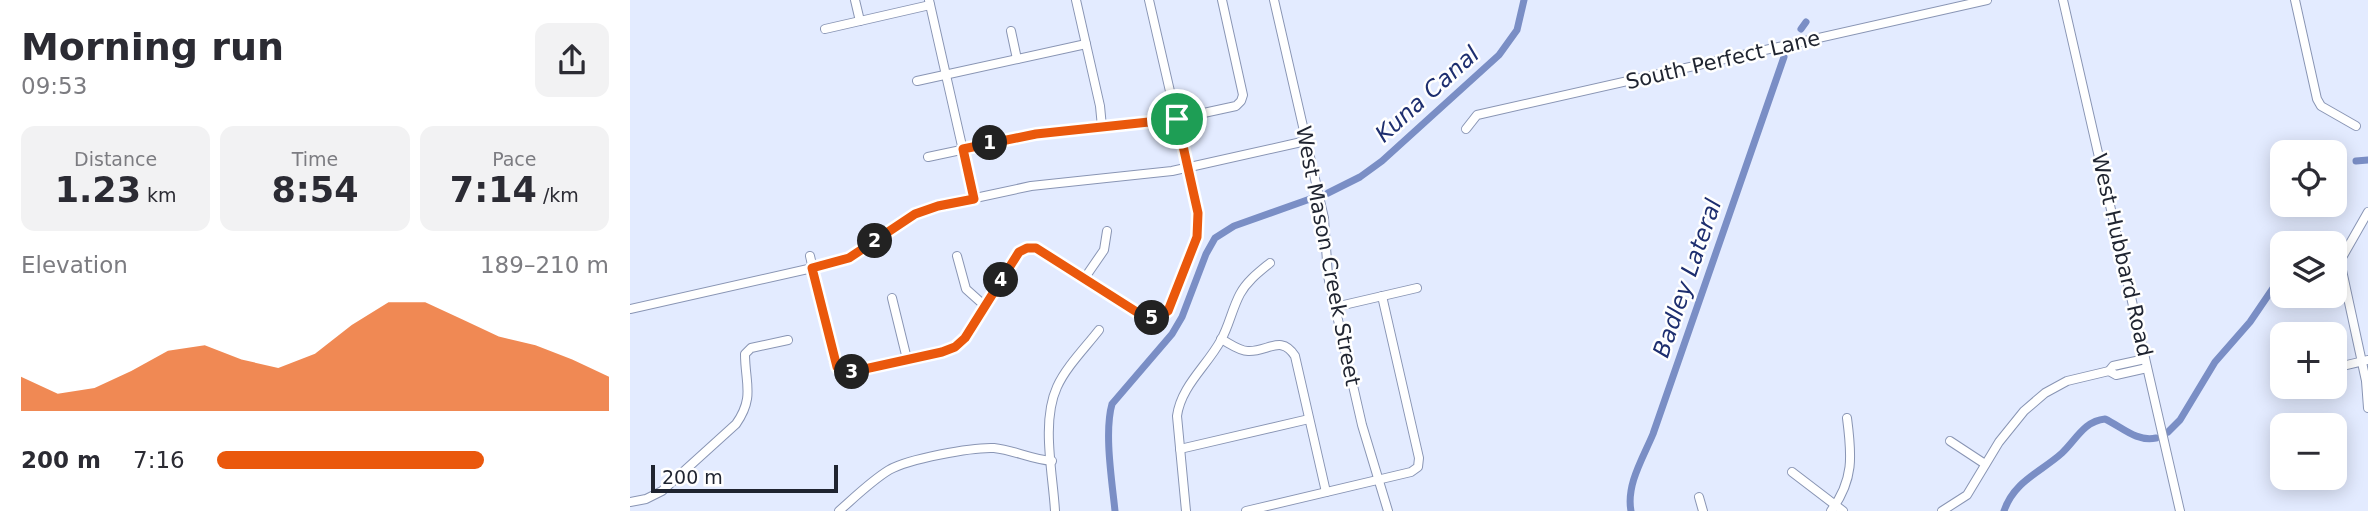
<!DOCTYPE html>
<html lang="en">
<head>
<meta charset="utf-8">
<style>
	body { margin:0; font-family:"DejaVu Sans",sans-serif; background:#f2f2f3; color:#2b2b33; height:100vh; display:flex; flex-direction:column; font-size:26px; white-space:nowrap }
	* { box-sizing:border-box; margin:0 }
	p { font-size:23px; color:#7c7c81 }
	.icon { flex:none; width:38px; height:38px; fill:none; stroke:currentColor; stroke-width:2; stroke-linecap:round; stroke-linejoin:round }
	.map { position:relative; flex:1; overflow:hidden }
	.side { display:flex; flex-direction:column; background:#fff; width:630px }
	.side>* { flex:none }
	.tools { position:absolute; left:1640px; top:140px; display:grid; gap:14px }
	.tools a { display:grid; place-items:center; width:77px; height:77px; border-radius:14px; background:#fff; box-shadow:0 4px 18px #0003; font-size:35px }
	.scale { position:absolute; left:21px; bottom:18px; width:187px; box-sizing:border-box; padding-left:7px; border:4px solid #1f2430; border-top:0; font-size:19px; line-height:24px; white-space:nowrap; color:#1f2430; -webkit-text-stroke:5px #fff; paint-order:stroke }
	.pin { position:absolute; display:grid; place-items:center; width:60px; height:60px; color:#fff; margin:-30px; border:4px solid #fff; border-radius:50%; box-shadow:0 2px 7px #0007 }
	.km { position:absolute; width:35px; height:35px; margin:-18px; border-radius:50%; background:#222; color:#fff; font-size:19px; line-height:35px; text-align:center }
	.round { display:grid; place-items:center; flex:none; width:74px; height:74px; border-radius:14px; background:#f2f2f3 }
	.overview { display:flex; align-items:center; justify-content:space-between; height:119px; padding:0 21px }
	h1 { font-size:38px; font-weight:800; line-height:52px }
	.figures { display:grid; grid-template-columns:repeat(3,1fr); gap:10px; height:119px; padding:7px 21px }
	.figures div { display:grid; align-content:center; border-radius:14px; background:#f2f2f3; text-align:center }
	.figures b { font-size:35px; font-weight:800 }
	.figures small { font-size:19px; font-weight:400 }
	.figures p { font-size:19px }
	.chart { height:196px; padding:14px 21px }
	.chart p { display:flex; justify-content:space-between }
	.chart svg { width:100%; height:126px; margin-top:7px; fill:#ea580c; opacity:.7 }
	ul { padding:0 21px; list-style:none; font-size:23px }
	li { display:grid; grid-template-columns:112px 84px 1fr; align-items:center; height:52px }
	li i { height:18px; border-radius:9px; background:#ea580c }
	main { display:flex; flex:1; min-height:0 }
	.map>svg:first-child { display:block }
</style>
</head>
<body>
<main>
<section class="side">
<div class="overview"><div><h1>Morning run</h1><p>09:53</p></div><a class="round"><svg class="icon" aria-label="share" viewBox="0 0 24 24"><path d="M12 15V3M7 8l5-5 5 5M5 13v7h14v-7"/></svg></a></div>
<div class="figures">
<div><p>Distance</p><b>1.23<small> km</small></b></div>
<div><p>Time</p><b>8:54</b></div>
<div><p>Pace</p><b>7:14<small> /km</small></b></div>
</div>
<div class="chart"><p><span>Elevation</span>189–210 m</p>
<svg viewBox="0 0 160 44" preserveAspectRatio="none"><path d="M0 44V32L10 38L20 36L30 30L40 23L50 21L60 26L70 29L80 24L90 14L100 6L110 6L120 12L130 18L140 21L150 26L160 32V44z"/></svg>
</div>
<ul>
<li><b>200 m</b>7:16<i style="width:68%"></i></li>
</ul>
</section>
<div class="map">
<svg width="1738" height="511" viewBox="0 0 1738 511">
	<rect width="100%" height="100%" fill="#e3ebff"/>
	<g fill="none" stroke-linecap="round" stroke-linejoin="round">
		<g stroke="#7a8ec5" stroke-width="7">
			<path d="M1171,29L1176,22"/>
			<path d="M1726,161L1738,160"/>
			<path d="M698,193L730,177L752,161L869,55L887,30L894,0"/>
			<path d="M1538,432L1550,420L1585,362L1620,322L1652,275"/>
			<path d="M485,511C482,481 474,432 482,404L542,334L552,317L576,254L585,238L604,226L680,199"/>
			<path d="M1001,511C996,485 1013,458 1023,434L1154,57"/>
			<path d="M1374,511C1384,481 1411,472 1432,453C1446,440 1454,421 1475,419C1492,427 1506,442 1526,438"/>
		</g>
		<g stroke="#8995b4" stroke-width="10">
			<g id="minor">
				<path d="M225,0L230,21"/>
				<path d="M299,0L344,199"/>
				<path d="M446,0L470,106L472,127"/>
				<path d="M644,0L694,218L698,276L732,425L758,511"/>
				<path d="M1433,0L1550,511"/>
				<path d="M1665,0L1687,99L1691,106L1726,126"/>
				<path d="M195,29L300,5"/>
				<path d="M381,31L387,59"/>
				<path d="M287,81L456,44"/>
				<path d="M836,129L847,115L1357,0"/>
				<path d="M298,157L406,134L546,119L606,106L611,101L613,95L592,0"/>
				<path d="M1738,212L1710,261L1736,381L1738,408"/>
				<path d="M180,256L204,362L211,372L216,373L312,352L325,347L335,338L389,252L397,248H406L513,316C523,320 530,317 538,311L567,238L568,213L519,0"/>
				<path d="M327,256L336,289L355,306"/>
				<path d="M454,279L474,250L477,231"/>
				<path d="M262,298L277,359"/>
				<path d="M705,307L787,288"/>
				<path d="M0,309L209,262L228,253L285,214L308,206L401,186L542,171L676,141"/>
				<path d="M591,339C599,343 609,351 618,351C638,352 651,334 665,356L696,492"/>
				<path d="M1515,359L1483,366L1479,371L1486,375L1517,368"/>
				<path d="M1704,368L1738,360"/>
				<path d="M1320,441L1355,464"/>
				<path d="M550,449L679,419"/>
				<path d="M1162,472L1213,511"/>
				<path d="M1069,497L1073,511"/>
				<path d="M0,502L16,499L32,491L106,424C125,397 115,383 115,354L121,348L158,340"/>
				<path d="M209,511C225,497 241,481 259,470C278,459 342,447 364,448C384,450 400,459 422,461"/>
				<path d="M425,511C423,474 411,422 427,387C436,367 455,348 469,330"/>
				<path d="M556,511L547,416C551,386 577,366 591,340C599,326 602,309 610,294C617,281 629,272 640,263"/>
				<path d="M616,511L781,472L788,467L789,458L752,296"/>
				<path d="M1201,511C1224,480 1222,456 1217,418"/>
				<path d="M1312,511L1337,495L1369,442L1394,411L1415,393L1437,381L1479,371"/>
			</g>
		</g>
		<use href="#minor" stroke="#fff" stroke-width="8"/>
	</g>
	<g fill="none" stroke-linecap="round" stroke-linejoin="round">
		<g stroke="#fff" stroke-width="14">
			<path id="route" d="M547,119L568,213L567,237L538,311C530,317 523,320 513,316L406,248H397L389,252L335,338L325,347L312,352L221,372H211L207,367L182,268L219,258L285,214L308,206L344,199L333,149L406,134Z"/>
		</g>
		<use href="#route" stroke="#ea580c" stroke-width="9"/>
	</g>
	<g text-anchor="middle" stroke-width="5" stroke-linejoin="round" paint-order="stroke">
		<g font-size="21" fill="#1f2430" stroke="#fff">
			<text transform="translate(1093 60) rotate(-13)" y="7">South Perfect Lane</text>
			<text transform="translate(1492 255) rotate(77)" y="7">West Hubbard Road</text>
			<text transform="translate(698 256) rotate(79)" y="7">West Mason Creek Street</text>
		</g>
		<g font-size="23" font-style="italic" fill="#1d2e6f" stroke="#fff">
			<text transform="translate(797 94) rotate(-42)" y="8">Kuna Canal</text>
			<text transform="translate(1057 278) rotate(-71)" y="8">Badley Lateral</text>
		</g>
	</g>
</svg>
<div class="tools">
<a><svg class="icon" aria-label="locate" viewBox="0 0 24 24"><circle cx="12" cy="12" r="6"/><path d="M12 2v4M12 18v4M2 12h4M18 12h4"/></svg></a>
<a><svg class="icon" aria-label="layers" viewBox="0 0 24 24"><path d="M12 4l9 5-9 5-9-5zM3 14l9 5 9-5"/></svg></a>
<a>+</a>
<a>−</a>
</div>
<div class="scale">200 m</div>
<div class="pin" style="left:547px;top:119px;background:#1e9e55"><svg class="icon" aria-label="arrive" viewBox="0 0 24 24"><path d="M6 21V4h12l-3 4 3 4H6"/></svg></div>
<b class="km" style="left:360px;top:143px">1</b>
<b class="km" style="left:245px;top:241px">2</b>
<b class="km" style="left:222px;top:372px">3</b>
<b class="km" style="left:371px;top:280px">4</b>
<b class="km" style="left:522px;top:318px">5</b>
</div>
</main>
</body>
</html>
